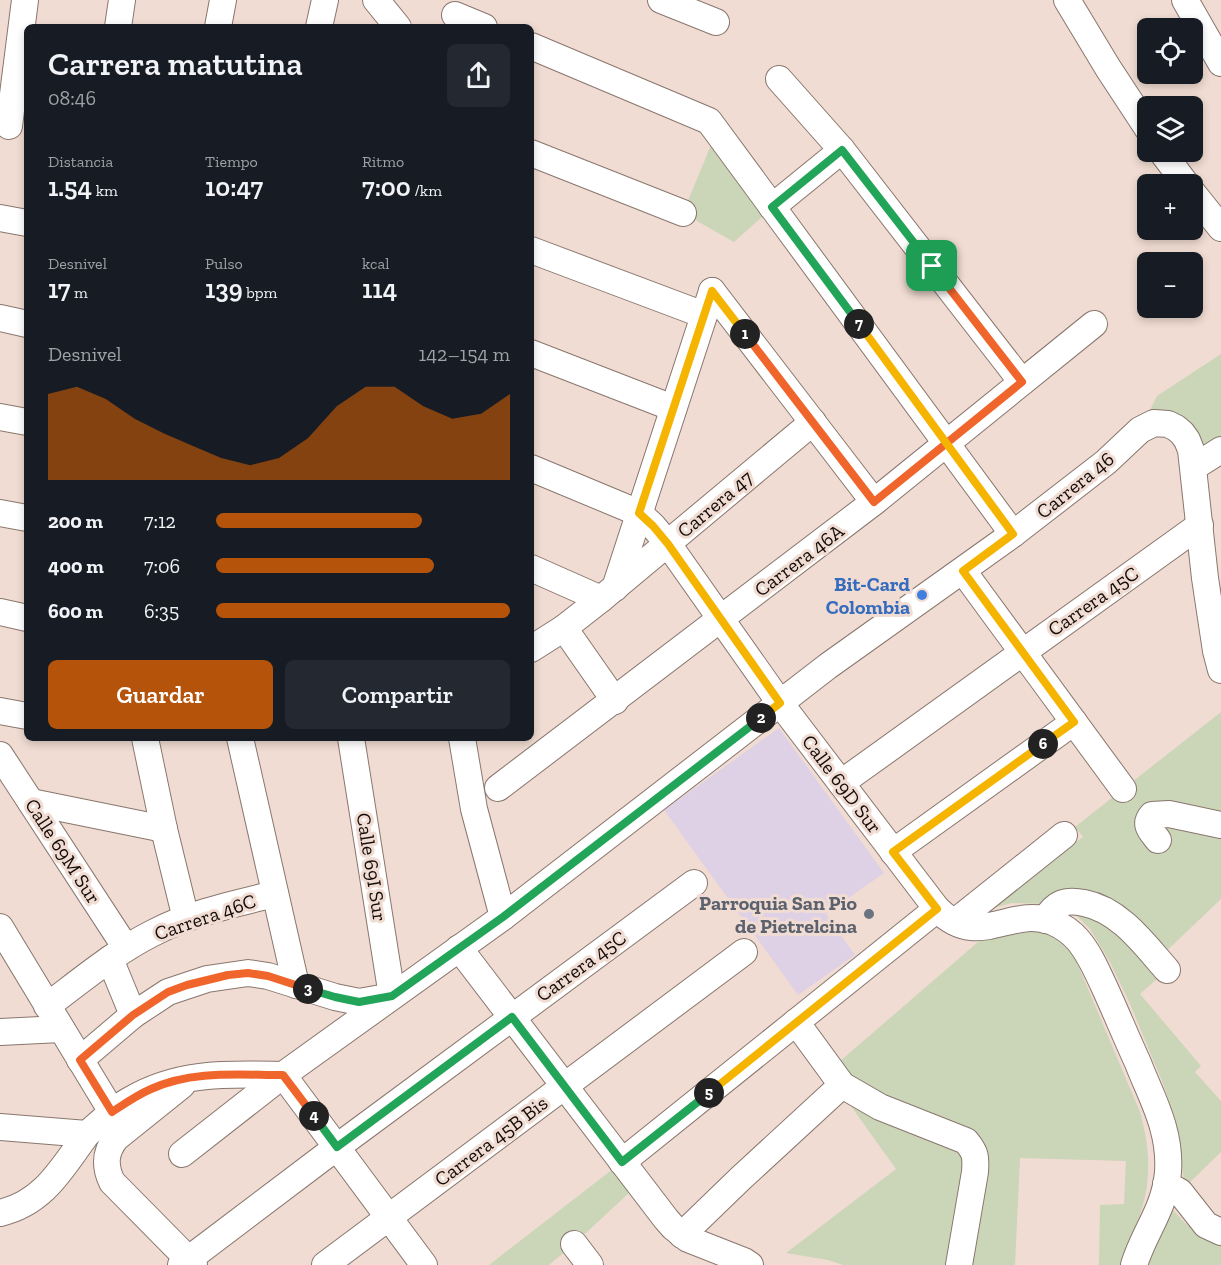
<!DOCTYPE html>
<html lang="es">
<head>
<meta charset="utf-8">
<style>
	body { margin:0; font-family:"Zilla Slab",serif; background:#242831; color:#f1f3f6; height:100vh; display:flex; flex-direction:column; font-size:22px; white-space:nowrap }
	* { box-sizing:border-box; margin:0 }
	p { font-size:20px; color:#9ea1a6 }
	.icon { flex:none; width:33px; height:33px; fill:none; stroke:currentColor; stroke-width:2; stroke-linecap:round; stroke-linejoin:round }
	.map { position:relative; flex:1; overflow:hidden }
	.drawer { position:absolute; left:24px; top:24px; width:510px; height:717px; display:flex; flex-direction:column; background:#171b24; border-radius:9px; box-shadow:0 3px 9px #0003 }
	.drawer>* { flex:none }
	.buttons { position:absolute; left:1137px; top:18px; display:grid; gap:12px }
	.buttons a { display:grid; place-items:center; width:66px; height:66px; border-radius:9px; background:#171b24; box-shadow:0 3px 9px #0003; font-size:30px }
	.pin { position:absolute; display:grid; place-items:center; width:51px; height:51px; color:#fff; margin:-26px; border-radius:12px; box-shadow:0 3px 9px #0006 }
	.km { position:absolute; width:30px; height:30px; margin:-15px; border-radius:50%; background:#222; color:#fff; font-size:16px; line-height:30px; text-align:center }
	.round { display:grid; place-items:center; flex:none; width:63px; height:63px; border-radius:9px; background:#242831 }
	.summary { display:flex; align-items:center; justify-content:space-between; height:102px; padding:0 24px }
	h1 { font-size:33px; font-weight:600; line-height:45px }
	.figures { display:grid; grid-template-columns:repeat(3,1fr); gap:9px; height:102px; padding:6px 24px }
	.figures div { display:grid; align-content:center }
	.figures b { font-size:26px; font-weight:600 }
	.figures small { font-size:16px; font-weight:400 }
	.figures p { font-size:16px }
	.chart { height:168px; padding:12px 24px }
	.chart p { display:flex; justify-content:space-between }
	.chart svg { width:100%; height:108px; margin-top:6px; fill:#b45309; opacity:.7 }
	.button { display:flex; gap:12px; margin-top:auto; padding:12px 24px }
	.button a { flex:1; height:69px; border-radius:9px; background:#b45309; color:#fff; font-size:24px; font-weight:600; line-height:69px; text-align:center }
	.button a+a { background:#242831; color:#f1f3f6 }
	ul { padding:0 24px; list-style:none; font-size:20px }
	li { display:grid; grid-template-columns:96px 72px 1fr; align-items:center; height:45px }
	li i { height:15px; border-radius:8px; background:#b45309 }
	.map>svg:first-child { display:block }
</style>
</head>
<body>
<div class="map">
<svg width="1221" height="1265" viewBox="0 0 1221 1265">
	<rect width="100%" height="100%" fill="#f0dcd2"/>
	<path fill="#ded1e5" d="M779,728L884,873L826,914L855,955L798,995L664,810Z"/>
	<g fill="#cbd5b7">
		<path d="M711,145L764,215L734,242L683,213Z"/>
		<path d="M1221,354V450L1205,460C1192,428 1191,410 1150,410L1157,396Z"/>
		<path d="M1221,712V899L1158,959L1167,970L1140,994L1201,1066L1195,1072L1221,1101V1152L1185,1187L1177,1136L1171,1108L1162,1081L1130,1004L1110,962L1090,929L1071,910L1049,904L1012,903L982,911L1083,837L1075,827Z"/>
		<path d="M1033,930L1054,937L1072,951L1140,1112C1149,1144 1152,1176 1142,1208C1136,1228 1127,1246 1121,1265H1099L1100,1205L1124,1204L1126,1161L1020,1158L1015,1265H843L828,1260L786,1253L896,1169L843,1095L839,1062L985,936Z"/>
		<path d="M613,1169L630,1192L574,1244L549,1265H489Z"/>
		<path d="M1171,1208L1185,1223L1200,1234L1221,1242V1265H1143Z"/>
	</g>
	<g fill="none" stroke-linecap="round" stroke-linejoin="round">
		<g stroke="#89766d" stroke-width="28">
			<g id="minor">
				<path d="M376,0L398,27"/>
				<path d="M661,0L716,22"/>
				<path d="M1067,0L1108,68L1148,129"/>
				<path d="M1185,0L1221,63"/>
				<path d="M455,15L484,27"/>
				<path d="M118,27L122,0"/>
				<path d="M218,27L223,0"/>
				<path d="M319,27L325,0"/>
				<path d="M531,46L709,121L1013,534"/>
				<path d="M779,79L842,150L1022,382"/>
				<path d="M9,126L25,0"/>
				<path d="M1162,152L1186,184"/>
				<path d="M531,153L683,213"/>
				<path d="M1192,192L1221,228"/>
				<path d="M772,207L842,150"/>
				<path d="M0,218L27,223"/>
				<path d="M531,250L704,315"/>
				<path d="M712,291L874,502"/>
				<path d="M0,318L27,324"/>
				<path d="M531,353L673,408"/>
				<path d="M0,417L27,422"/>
				<path d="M1194,467L1221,450"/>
				<path d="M531,468L639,513L653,526L668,544L780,703L937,909C979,951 1010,905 1053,922C1062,926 1072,933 1078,940C1089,953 1096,969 1103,984C1115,1010 1126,1037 1138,1063C1146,1084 1157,1105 1163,1127C1167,1141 1169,1157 1168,1172C1165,1209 1144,1232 1134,1265"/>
				<path d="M0,513L27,518"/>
				<path d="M531,568L601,599"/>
				<path d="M963,571L1123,789"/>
				<path d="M615,588L712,291"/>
				<path d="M0,612L27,618"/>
				<path d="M564,628L615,701"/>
				<path d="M531,649L564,628L601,599L813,422"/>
				<path d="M0,711L27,716"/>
				<path d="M145,738L164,829L186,919"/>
				<path d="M240,738L296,985"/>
				<path d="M462,738L474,809L503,917"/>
				<path d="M0,755L126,948"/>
				<path d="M841,783L1200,525"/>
				<path d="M498,788L874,502L1094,324"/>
				<path d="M31,802L164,829"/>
				<path d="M1158,840C1152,832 1143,825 1152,815L1169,814L1221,825"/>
				<path d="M893,852L1074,722"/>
				<path d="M1045,920C1055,903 1065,899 1084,903C1120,910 1144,944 1167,970"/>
				<path d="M955,922L1064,835"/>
				<path d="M0,927L112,1112"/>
				<path d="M459,948L666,1219L673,1227L688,1239L744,1261L750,1265"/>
				<path d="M110,959L133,1015"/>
				<path d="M47,1006C82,980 115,952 153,933C191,913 234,904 275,894"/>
				<path d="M796,1022L842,1085L880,1107L966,1141C976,1153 976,1157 975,1172L959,1265"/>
				<path d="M0,1032L61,1029"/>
				<path d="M80,1060L133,1015L168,992L207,979L248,973L268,976L335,997L359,1002L392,996L351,738"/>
				<path d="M283,1075L424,1265"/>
				<path d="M182,1085L116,1138C105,1152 104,1165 112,1182L194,1265"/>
				<path d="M0,1127L87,1134C101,1122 114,1109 130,1100C179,1071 229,1074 283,1075"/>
				<path d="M182,1154L283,1075L503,917L828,666L1013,534L1106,462L1140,430L1154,423L1168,424L1176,428L1182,433L1187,440L1191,450L1205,578L1216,651L1221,670"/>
				<path d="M622,1162L937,909"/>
				<path d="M1166,1184L1180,1192L1206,1225L1221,1232"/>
				<path d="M0,1213C44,1203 62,1168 87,1134"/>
				<path d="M682,1235L741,1178L842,1085"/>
				<path d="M574,1244L590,1265"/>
				<path d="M181,1265L337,1147L694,883"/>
				<path d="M325,1265L744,952"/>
			</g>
		</g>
		<use href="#minor" stroke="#fff" stroke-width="26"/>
	</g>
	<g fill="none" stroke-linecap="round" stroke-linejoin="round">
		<g stroke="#fff" stroke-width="12">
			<path id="split-1" d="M745,334L874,502L1022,382L932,266"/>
		</g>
		<g stroke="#fff" stroke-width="12">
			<path id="split-2" d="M745,334L712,291L639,513L653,526L668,544L780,703L761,718"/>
		</g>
		<g stroke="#fff" stroke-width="12">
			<path id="split-3" d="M308,989L335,997L359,1002L392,996L503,917L761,718"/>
		</g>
		<g stroke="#fff" stroke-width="12">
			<path id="split-4" d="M308,989L268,976L248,973L228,975L187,985L168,992L133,1015L80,1060L112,1112C124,1104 137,1095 151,1089C192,1070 239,1075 283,1075L314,1116"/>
		</g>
		<g stroke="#fff" stroke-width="12">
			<path id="split-5" d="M314,1116L337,1147L512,1017L622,1162L709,1093"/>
		</g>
		<g stroke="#fff" stroke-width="12">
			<path id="split-6" d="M709,1093L937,909L893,852L1043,744"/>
		</g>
		<g stroke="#fff" stroke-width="12">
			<path id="split-7" d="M859,324L1013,534L963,571L1074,722L1043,744"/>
		</g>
		<g stroke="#fff" stroke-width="12">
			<path id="split-8" d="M859,324L772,207L842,150L932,266"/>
		</g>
		<use href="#split-1" stroke="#f0652b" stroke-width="8"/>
		<use href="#split-2" stroke="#f5b400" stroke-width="8"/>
		<use href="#split-3" stroke="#22a559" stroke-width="8"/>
		<use href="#split-4" stroke="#f0652b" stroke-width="8"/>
		<use href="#split-5" stroke="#22a559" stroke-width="8"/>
		<use href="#split-6" stroke="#f5b400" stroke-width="8"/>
		<use href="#split-7" stroke="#f5b400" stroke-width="8"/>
		<use href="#split-8" stroke="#22a559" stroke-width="8"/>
	</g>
	<circle fill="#3f7fe0" stroke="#f0dcd2" stroke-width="2" cx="922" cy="595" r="6"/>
	<circle fill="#6b7280" stroke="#f0dcd2" stroke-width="2" cx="869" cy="914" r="6"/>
	<g text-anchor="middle" stroke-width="6" stroke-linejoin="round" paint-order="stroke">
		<g font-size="20" fill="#130c09" stroke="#f0dcd2">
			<text transform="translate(1075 485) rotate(-39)" y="7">Carrera 46</text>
			<text transform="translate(715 504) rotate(-40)" y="7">Carrera 47</text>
			<text transform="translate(799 560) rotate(-37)" y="7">Carrera 46A</text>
			<text transform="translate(1093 601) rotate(-35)" y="7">Carrera 45C</text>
			<text transform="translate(842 784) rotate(53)" y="7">Calle 69D Sur</text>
			<text transform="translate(63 851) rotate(57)" y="7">Calle 69M Sur</text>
			<text transform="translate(372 867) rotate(81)" y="7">Calle 69I Sur</text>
			<text transform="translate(205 917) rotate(-19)" y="7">Carrera 46C</text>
			<text transform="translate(581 966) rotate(-36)" y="7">Carrera 45C</text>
			<text transform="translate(491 1141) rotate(-37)" y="7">Carrera 45B Bis</text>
		</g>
		<g font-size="20" font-weight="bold" fill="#366cbe" stroke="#f0dcd2" text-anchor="end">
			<text x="910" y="591">Bit-Card<tspan x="910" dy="23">Colombia</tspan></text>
		</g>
		<g font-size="20" font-weight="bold" fill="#5b616d" stroke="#f0dcd2" text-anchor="end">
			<text x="857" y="910">Parroquia San Pio<tspan x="857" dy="23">de Pietrelcina</tspan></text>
		</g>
	</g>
</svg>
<div class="buttons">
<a><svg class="icon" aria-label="locate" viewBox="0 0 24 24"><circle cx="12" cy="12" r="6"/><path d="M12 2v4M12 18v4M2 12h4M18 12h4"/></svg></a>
<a><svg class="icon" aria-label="layers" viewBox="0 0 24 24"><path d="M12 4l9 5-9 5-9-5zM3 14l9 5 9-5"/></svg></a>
<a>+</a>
<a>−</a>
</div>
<div class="pin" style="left:932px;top:266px;background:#1e9e55"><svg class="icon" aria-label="arrive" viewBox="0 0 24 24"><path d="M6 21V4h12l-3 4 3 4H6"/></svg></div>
<b class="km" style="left:745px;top:334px">1</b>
<b class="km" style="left:761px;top:718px">2</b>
<b class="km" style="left:308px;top:989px">3</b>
<b class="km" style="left:314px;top:1116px">4</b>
<b class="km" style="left:709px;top:1093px">5</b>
<b class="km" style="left:1043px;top:744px">6</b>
<b class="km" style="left:859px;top:324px">7</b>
<section class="drawer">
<div class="summary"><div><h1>Carrera matutina</h1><p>08:46</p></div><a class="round"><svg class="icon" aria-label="share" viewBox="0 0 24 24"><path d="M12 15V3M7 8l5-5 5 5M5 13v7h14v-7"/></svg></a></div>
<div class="figures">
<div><p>Distancia</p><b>1.54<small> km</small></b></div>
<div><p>Tiempo</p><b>10:47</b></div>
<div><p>Ritmo</p><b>7:00<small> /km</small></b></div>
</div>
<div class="figures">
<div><p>Desnivel</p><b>17<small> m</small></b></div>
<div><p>Pulso</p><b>139<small> bpm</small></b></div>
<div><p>kcal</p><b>114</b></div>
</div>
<div class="chart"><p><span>Desnivel</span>142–154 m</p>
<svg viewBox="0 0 160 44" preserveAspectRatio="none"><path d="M0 44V9L10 6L20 11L30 19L40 25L50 30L60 35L70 38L80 35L90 27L100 14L110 6L120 6L130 14L140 19L150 17L160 9V44z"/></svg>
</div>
<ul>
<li><b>200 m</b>7:12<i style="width:70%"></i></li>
<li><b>400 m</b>7:06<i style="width:74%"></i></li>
<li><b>600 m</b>6:35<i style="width:100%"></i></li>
</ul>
<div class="button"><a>Guardar</a><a>Compartir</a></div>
</section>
</div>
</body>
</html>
